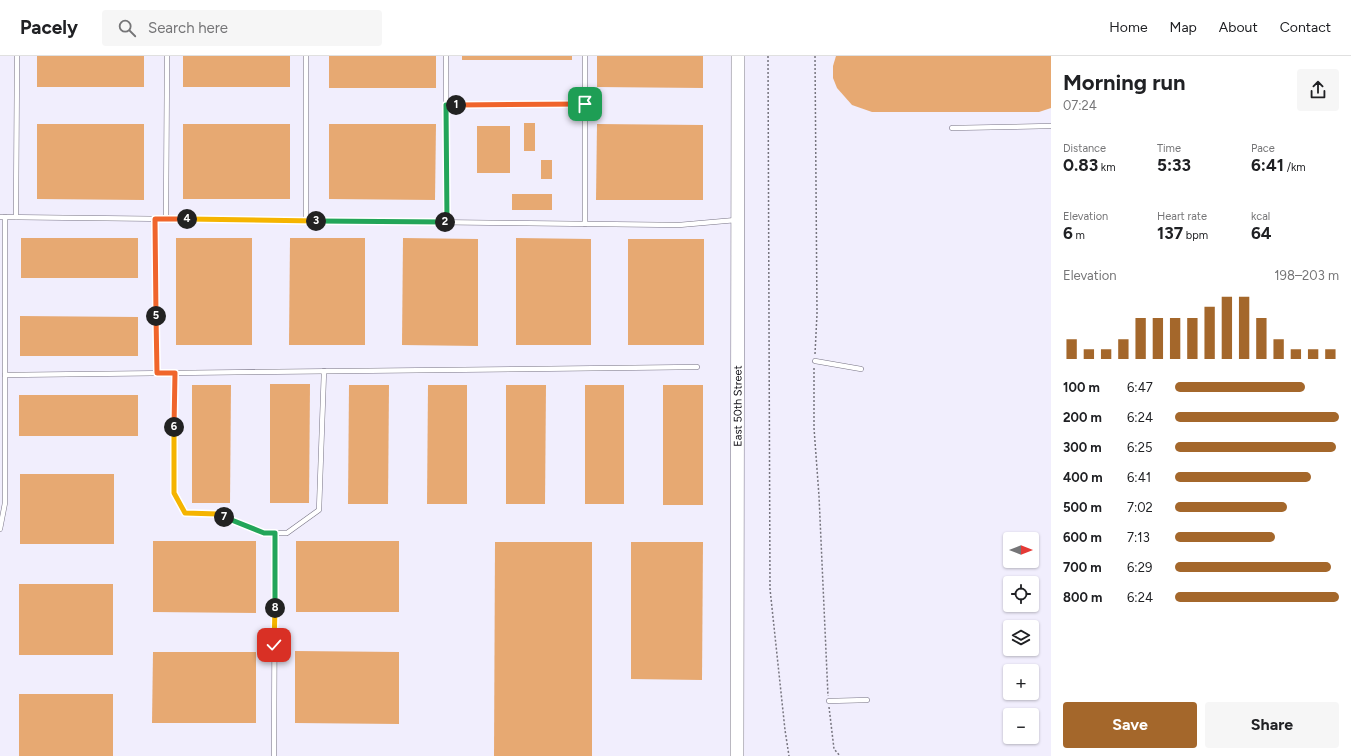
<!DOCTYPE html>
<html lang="en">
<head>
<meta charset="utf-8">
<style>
	body { margin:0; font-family:Figtree,sans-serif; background:#f6f6f6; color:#202124; height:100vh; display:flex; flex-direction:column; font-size:15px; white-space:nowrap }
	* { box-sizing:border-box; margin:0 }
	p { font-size:13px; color:#757577 }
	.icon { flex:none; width:22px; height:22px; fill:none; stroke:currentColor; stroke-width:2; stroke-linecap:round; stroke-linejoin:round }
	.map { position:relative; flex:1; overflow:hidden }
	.panel { display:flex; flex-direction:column; background:#fff; width:300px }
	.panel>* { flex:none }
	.needle { width:26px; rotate:90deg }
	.controls { position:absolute; left:1003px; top:476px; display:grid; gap:8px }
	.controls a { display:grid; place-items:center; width:36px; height:36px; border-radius:4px; background:#fff; box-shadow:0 1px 3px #0004; font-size:20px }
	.pin { position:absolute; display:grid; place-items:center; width:34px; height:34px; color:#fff; margin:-17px; border-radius:8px; box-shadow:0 2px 6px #0006 }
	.km { position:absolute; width:20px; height:20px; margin:-10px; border-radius:50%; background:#222; color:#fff; font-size:11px; line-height:20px; text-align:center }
	.round { display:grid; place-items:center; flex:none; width:42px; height:42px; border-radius:4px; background:#f6f6f6 }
	.overview { display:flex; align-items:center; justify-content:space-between; height:68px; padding:0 12px }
	h1 { font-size:22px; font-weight:700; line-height:30px }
	.stats { display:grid; grid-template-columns:repeat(3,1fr); gap:6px; height:68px; padding:4px 12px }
	.stats div { display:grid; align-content:center }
	.stats b { font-size:17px; font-weight:700 }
	.stats small { font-size:11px; font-weight:400 }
	.stats p { font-size:11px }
	.chart { height:112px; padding:8px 12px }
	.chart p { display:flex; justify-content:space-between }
	.chart svg { width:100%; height:72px; margin-top:4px; stroke:#a4672b; stroke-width:6 }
	.action { display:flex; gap:8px; margin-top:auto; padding:8px 12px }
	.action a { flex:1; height:46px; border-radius:4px; background:#a4672b; color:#fff; font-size:16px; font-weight:700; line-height:46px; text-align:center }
	.action a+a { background:#f6f6f6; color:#202124 }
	ul { padding:0 12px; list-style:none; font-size:13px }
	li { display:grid; grid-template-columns:64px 48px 1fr; align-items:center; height:30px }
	li i { height:10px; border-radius:5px; background:#a4672b }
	header { display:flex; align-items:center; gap:24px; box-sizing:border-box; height:56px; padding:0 20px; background:#fff; border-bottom:1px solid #e0e0e0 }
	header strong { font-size:19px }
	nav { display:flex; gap:22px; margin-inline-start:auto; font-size:14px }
	.search { width:280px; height:36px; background:#f6f6f6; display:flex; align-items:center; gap:10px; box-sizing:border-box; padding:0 14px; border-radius:4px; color:#757577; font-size:15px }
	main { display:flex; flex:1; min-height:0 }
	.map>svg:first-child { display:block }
</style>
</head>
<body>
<header>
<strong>Pacely</strong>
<div class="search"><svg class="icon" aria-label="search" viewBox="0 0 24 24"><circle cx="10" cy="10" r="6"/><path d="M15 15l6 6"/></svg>Search here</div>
<nav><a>Home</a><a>Map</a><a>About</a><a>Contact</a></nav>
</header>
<main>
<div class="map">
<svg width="1051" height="700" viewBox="0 0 1051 700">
	<rect width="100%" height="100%" fill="#f1eefd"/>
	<g fill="#e7a972">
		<rect x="37" y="0" width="107" height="31"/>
		<rect x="183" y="0" width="107" height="31"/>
		<rect x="329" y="0" width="107" height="32"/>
		<rect x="462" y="0" width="110" height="4"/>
		<path d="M597,0H703V32L597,31Z"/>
		<path d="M836,0H1051V52L1039,56H872L852,49L837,32L833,22V10Z"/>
		<rect x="524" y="67" width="11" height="28"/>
		<path d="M37,68H144V144L37,143Z"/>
		<rect x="183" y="68" width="107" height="75"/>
		<path d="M329,68H436L435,144L329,143Z"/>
		<path d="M597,68L703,69V144H596Z"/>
		<rect x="477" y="70" width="33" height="47"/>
		<rect x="541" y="104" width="11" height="19"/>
		<rect x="512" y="138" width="40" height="16"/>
		<rect x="21" y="182" width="117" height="40"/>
		<rect x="176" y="182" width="76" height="107"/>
		<path d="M290,182H365V289H289Z"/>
		<path d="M403,182L478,183V290L402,289Z"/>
		<path d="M516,182L591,183V289H516Z"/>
		<rect x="628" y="183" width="76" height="106"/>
		<path d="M20,260L138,261V300H20Z"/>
		<path d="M270,328H310L309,447H270Z"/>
		<path d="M192,329H231L230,447H192Z"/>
		<path d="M349,329H389L388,448H348Z"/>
		<path d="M428,329H467V448H427Z"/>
		<path d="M506,329H546L545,448H506Z"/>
		<rect x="585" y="329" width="39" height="119"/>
		<rect x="663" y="329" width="40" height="120"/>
		<rect x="19" y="339" width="119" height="41"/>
		<rect x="20" y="418" width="94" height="70"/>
		<path d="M153,485H256V557L153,556Z"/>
		<rect x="296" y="485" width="103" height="71"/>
		<path d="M495,486H592V700H494Z"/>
		<path d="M631,486H703L702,624L631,623Z"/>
		<rect x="19" y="528" width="94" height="71"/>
		<path d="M295,595L399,596V668L295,667Z"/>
		<path d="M153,596H256V667H152Z"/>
		<rect x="19" y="638" width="94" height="62"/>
	</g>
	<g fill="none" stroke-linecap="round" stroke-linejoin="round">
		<g stroke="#787485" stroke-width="5.5">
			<g id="service">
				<path d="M306,0V164"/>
				<path d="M446,0L447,166"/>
				<path d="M446,49L585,48"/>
				<path d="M952,72L1051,70"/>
				<path d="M0,161L679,169L736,164"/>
				<path d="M16,161L17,0"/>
				<path d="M155,163L157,317"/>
				<path d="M166,163L167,0"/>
				<path d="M585,168V0"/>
				<path d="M815,305L861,313"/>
				<path d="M175,317L174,437L185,457L218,458L264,477H287L319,454L324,315"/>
				<path d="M5,319L697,311"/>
				<path d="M0,473L5,447V161"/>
				<path d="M829,645L867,644"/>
				<path d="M274,700L275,477"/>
			</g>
		</g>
		<g stroke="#787485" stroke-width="14">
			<g id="secondary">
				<path id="s1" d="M737,700L738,0"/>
			</g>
		</g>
		<g stroke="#76747e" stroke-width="1.5" stroke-dasharray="2 2" stroke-linecap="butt">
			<path d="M768,0L770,533L785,674L789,700"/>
			<path d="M815,298L817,258L815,0"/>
			<path d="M814,312V372L819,440L828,640"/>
			<path d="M829,651L834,693L840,700"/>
		</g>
		<use href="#service" stroke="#fff" stroke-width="4.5"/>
		<use href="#secondary" stroke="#fff" stroke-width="13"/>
	</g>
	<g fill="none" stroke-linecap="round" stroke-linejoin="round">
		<g stroke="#fff" stroke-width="8">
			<path id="split-1" d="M456,49L585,48"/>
		</g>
		<g stroke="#fff" stroke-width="8">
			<path id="split-2" d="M445,166H447L446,49H456"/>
		</g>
		<g stroke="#fff" stroke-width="8">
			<path id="split-3" d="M316,165L445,166"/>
		</g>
		<g stroke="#fff" stroke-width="8">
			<path id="split-4" d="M187,163L316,165"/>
		</g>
		<g stroke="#fff" stroke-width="8">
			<path id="split-5" d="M156,260L155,163H187"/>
		</g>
		<g stroke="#fff" stroke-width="8">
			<path id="split-6" d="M156,260L157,317H175L174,371"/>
		</g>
		<g stroke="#fff" stroke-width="8">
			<path id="split-7" d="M174,371V437L185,457L218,458L224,461"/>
		</g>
		<g stroke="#fff" stroke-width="8">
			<path id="split-8" d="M224,461L264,477H275V552"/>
		</g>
		<g stroke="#fff" stroke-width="8">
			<path id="split-9" d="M274,589L275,552"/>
		</g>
		<use href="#split-1" stroke="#f0652b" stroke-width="5"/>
		<use href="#split-2" stroke="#22a559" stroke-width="5"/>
		<use href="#split-3" stroke="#22a559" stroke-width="5"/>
		<use href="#split-4" stroke="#f5b400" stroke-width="5"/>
		<use href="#split-5" stroke="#f0652b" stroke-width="5"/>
		<use href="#split-6" stroke="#f0652b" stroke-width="5"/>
		<use href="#split-7" stroke="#f5b400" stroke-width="5"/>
		<use href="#split-8" stroke="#22a559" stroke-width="5"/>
		<use href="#split-9" stroke="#f5b400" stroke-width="5"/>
	</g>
	<g text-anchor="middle" stroke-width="3" stroke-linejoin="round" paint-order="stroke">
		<g font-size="11" fill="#0f0e14" stroke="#fff">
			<text dy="4" stroke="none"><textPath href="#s1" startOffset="350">East 50th Street</textPath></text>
		</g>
	</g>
</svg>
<div class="controls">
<a><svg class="needle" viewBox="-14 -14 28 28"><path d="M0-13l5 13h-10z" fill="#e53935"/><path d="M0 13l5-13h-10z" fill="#757577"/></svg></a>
<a><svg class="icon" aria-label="locate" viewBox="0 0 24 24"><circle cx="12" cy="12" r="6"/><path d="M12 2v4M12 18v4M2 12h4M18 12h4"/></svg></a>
<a><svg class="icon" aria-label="layers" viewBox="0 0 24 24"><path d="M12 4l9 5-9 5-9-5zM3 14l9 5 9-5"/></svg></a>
<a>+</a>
<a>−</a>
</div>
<div class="pin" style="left:585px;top:48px;background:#1e9e55"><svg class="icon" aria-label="arrive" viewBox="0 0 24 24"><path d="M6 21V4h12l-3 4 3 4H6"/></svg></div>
<div class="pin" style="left:274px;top:589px;background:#d93025"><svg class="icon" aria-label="check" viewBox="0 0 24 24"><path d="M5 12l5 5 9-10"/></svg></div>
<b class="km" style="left:456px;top:49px">1</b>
<b class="km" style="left:445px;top:166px">2</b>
<b class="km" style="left:316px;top:165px">3</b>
<b class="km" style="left:187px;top:163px">4</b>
<b class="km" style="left:156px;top:260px">5</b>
<b class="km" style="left:174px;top:371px">6</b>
<b class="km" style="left:224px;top:461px">7</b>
<b class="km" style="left:275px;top:552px">8</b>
</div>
<section class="panel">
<div class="overview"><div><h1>Morning run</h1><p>07:24</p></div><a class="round"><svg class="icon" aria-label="share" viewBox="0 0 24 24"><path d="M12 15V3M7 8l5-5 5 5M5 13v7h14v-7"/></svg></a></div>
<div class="stats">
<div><p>Distance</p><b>0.83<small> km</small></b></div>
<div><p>Time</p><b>5:33</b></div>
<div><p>Pace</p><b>6:41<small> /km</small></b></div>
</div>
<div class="stats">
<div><p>Elevation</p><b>6<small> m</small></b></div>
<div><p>Heart rate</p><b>137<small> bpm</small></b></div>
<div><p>kcal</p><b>64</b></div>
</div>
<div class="chart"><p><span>Elevation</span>198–203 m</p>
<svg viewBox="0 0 160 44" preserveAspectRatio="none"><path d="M5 44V32M15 44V38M25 44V38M35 44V32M45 44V19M55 44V19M65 44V19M75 44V19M85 44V12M95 44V6M105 44V6M115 44V19M125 44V32M135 44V38M145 44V38M155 44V38"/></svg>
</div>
<ul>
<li><b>100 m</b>6:47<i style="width:79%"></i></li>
<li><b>200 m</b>6:24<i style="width:100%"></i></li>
<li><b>300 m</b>6:25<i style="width:98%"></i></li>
<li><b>400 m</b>6:41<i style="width:83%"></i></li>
<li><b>500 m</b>7:02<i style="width:68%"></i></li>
<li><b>600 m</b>7:13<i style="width:61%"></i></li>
<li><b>700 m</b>6:29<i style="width:95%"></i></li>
<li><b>800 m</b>6:24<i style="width:100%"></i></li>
</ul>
<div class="action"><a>Save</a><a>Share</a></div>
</section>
</main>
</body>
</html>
